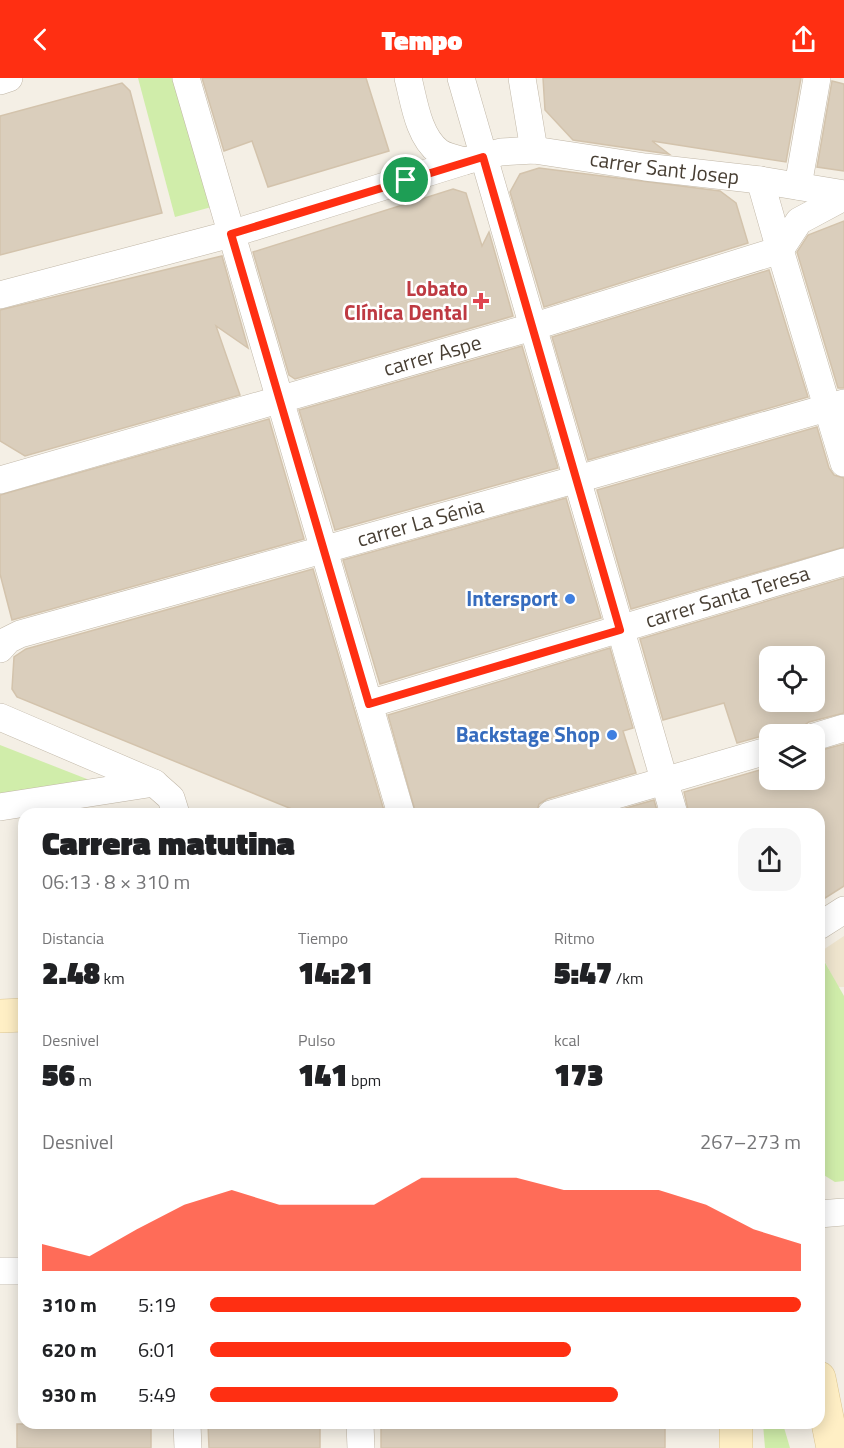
<!DOCTYPE html>
<html lang="es">
<head>
<meta charset="utf-8">
<style>
	body { margin:0; font-family:"Titillium Web",sans-serif; background:#f6f6f6; color:#202124; height:100vh; display:flex; flex-direction:column; font-size:22px; white-space:nowrap }
	* { box-sizing:border-box; margin:0 }
	p { font-size:20px; color:#757577 }
	.icon { flex:none; width:33px; height:33px; fill:none; stroke:currentColor; stroke-width:2; stroke-linecap:round; stroke-linejoin:round }
	.map { position:relative; flex:1; overflow:hidden }
	.drawer { position:absolute; left:18px; top:730px; width:807px; height:621px; display:flex; flex-direction:column; background:#fff; border-radius:18px; box-shadow:0 3px 15px #0003 }
	.drawer>* { flex:none }
	.tools { position:absolute; left:759px; top:568px; display:grid; gap:12px }
	.tools a { display:grid; place-items:center; width:66px; height:66px; border-radius:12px; background:#fff; box-shadow:0 3px 15px #0003; font-size:30px }
	.pin { position:absolute; display:grid; place-items:center; width:51px; height:51px; color:#fff; margin:-26px; border:3px solid #fff; border-radius:50%; box-shadow:0 2px 6px #0007 }
	.round { display:grid; place-items:center; flex:none; width:63px; height:63px; border-radius:18px; background:#f6f6f6 }
	.headline { display:flex; align-items:center; justify-content:space-between; height:102px; padding:0 24px }
	h1 { font-size:33px; font-weight:800; line-height:45px }
	.stats { display:grid; grid-template-columns:repeat(3,1fr); gap:9px; height:102px; padding:6px 24px }
	.stats div { display:grid; align-content:center }
	.stats b { font-size:30px; font-weight:800 }
	.stats small { font-size:16px; font-weight:400 }
	.stats p { font-size:16px }
	.chart { height:168px; padding:12px 24px }
	.chart p { display:flex; justify-content:space-between }
	.chart svg { width:100%; height:108px; margin-top:6px; fill:#ff2f12; opacity:.7 }
	ul { padding:0 24px; list-style:none; font-size:20px }
	li { display:grid; grid-template-columns:96px 72px 1fr; align-items:center; height:45px }
	li i { height:15px; border-radius:8px; background:#ff2f12 }
	header { display:flex; justify-content:space-between; align-items:center; height:78px; padding:0 24px; background:#ff2f12; color:#fff; font-size:27px; font-weight:800 }
	.map>svg:first-child { display:block }
</style>
</head>
<body>
<header><svg class="icon" aria-label="back" viewBox="0 0 24 24"><path d="M15 5l-7 7 7 7"/></svg>Tempo<svg class="icon" aria-label="share" viewBox="0 0 24 24"><path d="M12 15V3M7 8l5-5 5 5M5 13v7h14v-7"/></svg></header>
<div class="map">
<svg width="844" height="1370" viewBox="0 0 844 1370">
	<rect width="100%" height="100%" fill="#f4efe5"/>
	<path fill="#efe5ce" d="M844,858V909H838L820,874Z"/>
	<g fill="#d0edaa">
		<path d="M138,0H192L226,125L175,139Z"/>
		<path d="M0,667L92,703L0,716Z"/>
		<path d="M819,874L844,918V1103L835,1104L819,1094Z"/>
		<path d="M763,1346H783L790,1370H765Z"/>
	</g>
	<g fill="#dacebc" stroke="#d3c3ac" stroke-width="1.5" fill-rule="evenodd">
		<path d="M202,0H366L389,73L268,109L252,63L224,73Z"/>
		<path d="M543,0H801L786,84L652,63L669,76L573,62L545,32Z"/>
		<path d="M832,3L844,6V93L817,89Z"/>
		<path d="M122,5L130,13L162,135L0,177V38Z"/>
		<path d="M539,90L720,113L736,125L748,165L544,229L510,114L520,96Z"/>
		<path d="M453,111L466,115L482,168L489,154L513,238L295,301L289,297L253,174Z"/>
		<path d="M844,143V310H838L797,174L808,157Z"/>
		<path d="M222,178L248,270L216,248L240,317L25,378L0,363V232Z"/>
		<path d="M769,192L808,319L588,382L552,259Z"/>
		<path d="M522,268L558,390L335,452L299,332Z"/>
		<path d="M269,341L304,461L12,542L0,496V417Z"/>
		<path d="M817,349L829,390L834,397L844,400V469L631,531L597,412Z"/>
		<path d="M566,420L601,540L380,606L343,482Z"/>
		<path d="M313,491L385,736H304L17,619L12,611L14,579L26,571Z"/>
		<path d="M844,500V635L809,644L802,649L799,657H766L737,665L724,625L663,642L640,561ZM770,579H814V624H770Z"/>
		<path d="M610,570L633,650L623,653L636,695L547,721L539,726L536,736H416L388,637Z"/>
		<path d="M844,666V808L819,824V736H689L684,714L770,689V702H814V674Z"/>
		<path d="M654,722L658,736H605Z"/>
		<rect x="17" y="1346" width="134" height="24"/>
		<path d="M208,1346H320V1370H209Z"/>
		<rect x="381" y="1346" width="284" height="24"/>
	</g>
	<g fill="none" stroke-linecap="round" stroke-linejoin="round">
		<g stroke="#c1b7a7" stroke-width="28">
			<g id="street">
				<path d="M186,0L401,736"/>
				<path d="M408,0C414,23 418,58 439,74C446,79 457,81 465,83"/>
				<path d="M461,0L674,736"/>
				<path d="M522,0L534,72"/>
				<path d="M0,3L9,0"/>
				<path d="M760,102L780,172L844,385"/>
				<path d="M798,108L817,0"/>
				<path id="s1" d="M0,217L231,156L465,83L501,74L534,72L645,89L760,102L844,116"/>
				<path id="s2" d="M0,402L532,249L780,172L799,143L844,119"/>
				<path id="s3" d="M0,571L8,562L20,556L592,397L844,325"/>
				<path id="s4" d="M369,626L844,484"/>
				<path d="M0,639L154,705L171,720L176,736"/>
				<path d="M814,659L844,650"/>
				<path d="M0,729L154,705"/>
				<path d="M551,736L770,672"/>
				<path d="M819,848L844,832"/>
				<path d="M819,1136L844,1134"/>
				<path d="M0,1193H24"/>
				<path d="M187,1346L188,1370"/>
				<path d="M360,1346L361,1370"/>
			</g>
		</g>
		<g stroke="#dcc692" stroke-width="34">
			<g id="secondary">
				<path d="M0,938L24,937"/>
				<path d="M819,1300L833,1370"/>
				<path d="M736,1346V1370"/>
			</g>
		</g>
		<use href="#street" stroke="#fff" stroke-width="27"/>
		<use href="#secondary" stroke="#ffefc5" stroke-width="33"/>
	</g>
	<g fill="none" stroke-linecap="round" stroke-linejoin="round">
		<g stroke="#fff" stroke-width="12">
			<path id="route" d="M483,79L620,552L369,626L231,156Z"/>
		</g>
		<use href="#route" stroke="#ff2f12" stroke-width="8"/>
	</g>
	<path fill="#e0444e" stroke="#fff" stroke-width="2" d="M478 214h6v6h6v6h-6v6h-6v-6h-6v-6h6z"/>
	<g fill="#3f7fe0" stroke="#fff" stroke-width="2">
		<circle cx="570" cy="521" r="6"/>
		<circle cx="612" cy="657" r="6"/>
	</g>
	<g text-anchor="middle" stroke-width="5" stroke-linejoin="round" paint-order="stroke">
		<g font-size="21" fill="#483f34" stroke="#fff">
			<text dy="7" stroke="none"><textPath href="#s1" startOffset="686">carrer Sant Josep</textPath></text>
			<text dy="7" stroke="none"><textPath href="#s2" startOffset="450">carrer Aspe</textPath></text>
			<text dy="7" stroke="none"><textPath href="#s3" startOffset="441">carrer La Sénia</textPath></text>
			<text dy="7" stroke="none"><textPath href="#s4" startOffset="374">carrer Santa Teresa</textPath></text>
		</g>
		<g font-size="21" font-weight="bold" fill="#be3a42" stroke="#fff" text-anchor="end">
			<text x="468" y="218">Lobato<tspan x="468" dy="24">Clínica Dental</tspan></text>
		</g>
		<g font-size="21" font-weight="bold" fill="#366cbe" stroke="#fff" text-anchor="end">
			<text x="558" y="528">Intersport</text>
			<text x="600" y="664">Backstage Shop</text>
		</g>
	</g>
</svg>
<div class="tools">
<a><svg class="icon" aria-label="locate" viewBox="0 0 24 24"><circle cx="12" cy="12" r="6"/><path d="M12 2v4M12 18v4M2 12h4M18 12h4"/></svg></a>
<a><svg class="icon" aria-label="layers" viewBox="0 0 24 24"><path d="M12 4l9 5-9 5-9-5zM3 14l9 5 9-5"/></svg></a>
</div>
<div class="pin" style="left:406px;top:102px;background:#1e9e55"><svg class="icon" aria-label="arrive" viewBox="0 0 24 24"><path d="M6 21V4h12l-3 4 3 4H6"/></svg></div>
<section class="drawer">
<div class="headline"><div><h1>Carrera matutina</h1><p>06:13 · 8 × 310 m</p></div><a class="round"><svg class="icon" aria-label="share" viewBox="0 0 24 24"><path d="M12 15V3M7 8l5-5 5 5M5 13v7h14v-7"/></svg></a></div>
<div class="stats">
<div><p>Distancia</p><b>2.48<small> km</small></b></div>
<div><p>Tiempo</p><b>14:21</b></div>
<div><p>Ritmo</p><b>5:47<small> /km</small></b></div>
</div>
<div class="stats">
<div><p>Desnivel</p><b>56<small> m</small></b></div>
<div><p>Pulso</p><b>141<small> bpm</small></b></div>
<div><p>kcal</p><b>173</b></div>
</div>
<div class="chart"><p><span>Desnivel</span>267–273 m</p>
<svg viewBox="0 0 160 44" preserveAspectRatio="none"><path d="M0 44V33L10 38L20 27L30 17L40 11L50 17L60 17L70 17L80 6L90 6L100 6L110 11L120 11L130 11L140 17L150 27L160 33V44z"/></svg>
</div>
<ul>
<li><b>310 m</b>5:19<i style="width:100%"></i></li>
<li><b>620 m</b>6:01<i style="width:61%"></i></li>
<li><b>930 m</b>5:49<i style="width:69%"></i></li>
</ul>
</section>
</div>
</body>
</html>
